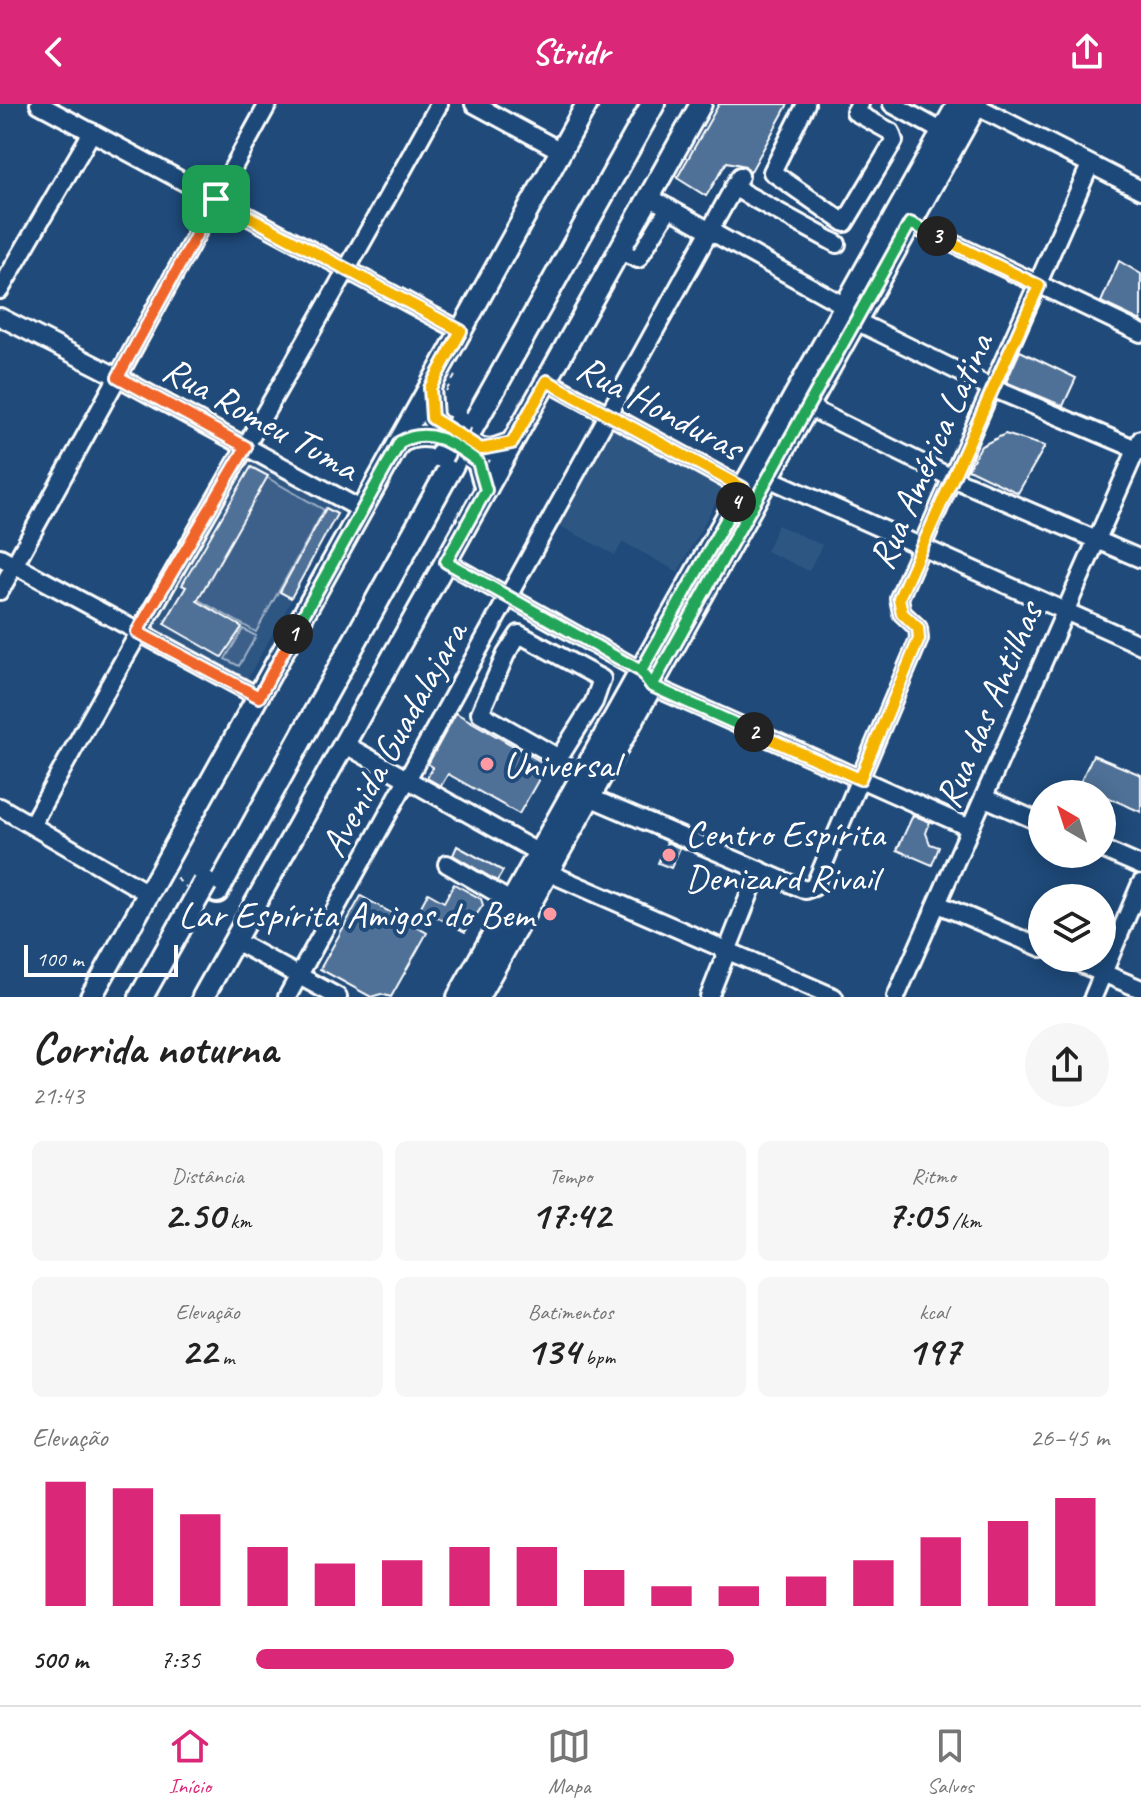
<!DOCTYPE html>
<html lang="pt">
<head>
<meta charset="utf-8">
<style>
	body { margin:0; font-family:Caveat,sans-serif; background:#f6f6f6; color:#222; height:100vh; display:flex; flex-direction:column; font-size:30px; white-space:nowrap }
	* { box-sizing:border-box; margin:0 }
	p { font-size:26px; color:#767676 }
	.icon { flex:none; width:44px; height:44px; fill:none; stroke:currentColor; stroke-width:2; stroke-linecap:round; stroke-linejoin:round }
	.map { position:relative; height:893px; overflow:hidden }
	.details { display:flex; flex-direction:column; background:#fff; flex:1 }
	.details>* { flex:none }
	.needle { width:52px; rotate:321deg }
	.fabs { position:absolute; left:1028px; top:676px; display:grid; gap:16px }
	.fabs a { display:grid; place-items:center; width:88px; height:88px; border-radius:50%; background:#fff; box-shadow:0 4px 20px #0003; font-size:40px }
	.scale { position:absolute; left:24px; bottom:20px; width:154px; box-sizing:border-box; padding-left:8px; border:4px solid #fff; border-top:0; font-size:22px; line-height:28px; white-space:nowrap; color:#fff; -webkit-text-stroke:6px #1f4a7a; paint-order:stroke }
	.pin { position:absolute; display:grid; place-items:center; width:68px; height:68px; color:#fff; margin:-34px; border-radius:16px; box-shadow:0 4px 12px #0006 }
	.km { position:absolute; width:40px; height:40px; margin:-20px; border-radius:50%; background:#222; color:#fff; font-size:22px; line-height:40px; text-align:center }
	.round { display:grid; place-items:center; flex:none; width:84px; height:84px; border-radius:42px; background:#f6f6f6 }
	.headline { display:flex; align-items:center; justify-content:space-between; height:136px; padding:0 32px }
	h1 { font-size:44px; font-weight:800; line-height:60px }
	.figures { display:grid; grid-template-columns:repeat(3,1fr); gap:12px; height:136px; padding:8px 32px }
	.figures div { display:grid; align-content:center; border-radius:12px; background:#f6f6f6; text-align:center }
	.figures b { font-size:40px; font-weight:800 }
	.figures small { font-size:22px; font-weight:400 }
	.figures p { font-size:22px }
	.chart { height:224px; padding:16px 32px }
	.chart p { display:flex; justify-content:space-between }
	.chart svg { width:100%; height:144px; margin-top:8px; stroke:#db2777; stroke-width:6 }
	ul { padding:0 32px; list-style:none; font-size:26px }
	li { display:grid; grid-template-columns:128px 96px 1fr; align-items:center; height:60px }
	li i { height:20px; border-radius:10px; background:#db2777 }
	header { display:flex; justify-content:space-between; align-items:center; height:104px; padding:0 32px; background:#db2777; color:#fff; font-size:36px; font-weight:800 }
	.menu { display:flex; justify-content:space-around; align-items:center; height:112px; border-top:2px solid #e0e0e0; background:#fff; font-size:22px; color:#767676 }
	.menu a { display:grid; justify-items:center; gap:4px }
	.menu .on { color:#db2777 }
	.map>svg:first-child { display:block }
</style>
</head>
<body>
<header><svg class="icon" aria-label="back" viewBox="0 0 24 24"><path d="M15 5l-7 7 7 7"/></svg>Stridr<svg class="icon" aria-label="share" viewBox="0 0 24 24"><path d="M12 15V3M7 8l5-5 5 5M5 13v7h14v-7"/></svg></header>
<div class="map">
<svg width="1141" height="893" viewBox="0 0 1141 893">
	<rect width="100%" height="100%" fill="#1f4a7a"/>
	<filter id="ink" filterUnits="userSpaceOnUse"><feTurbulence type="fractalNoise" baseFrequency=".0125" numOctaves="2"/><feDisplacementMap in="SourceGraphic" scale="16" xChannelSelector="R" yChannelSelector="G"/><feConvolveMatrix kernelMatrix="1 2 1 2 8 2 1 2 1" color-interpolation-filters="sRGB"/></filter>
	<g filter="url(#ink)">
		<g fill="#2e5683">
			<path d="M613,324L724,383L678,468L623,438L615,451L560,422Z"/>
			<path d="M250,357L341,408L246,577L152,527Z"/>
			<path d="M778,421L822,441L809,467L766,447Z"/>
		</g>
		<g fill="#3c618b" stroke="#9eb0c5" stroke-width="2">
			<path d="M259,369L324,406L256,528L190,491Z"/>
			<path d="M243,525L256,532L239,562L225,555Z"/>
		</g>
		<g fill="#507197" stroke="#fff" stroke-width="2">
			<path d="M719,0H788L750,69L745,62L727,58L706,92L677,74Z"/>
			<path d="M1119,157L1141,170V217L1101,198Z"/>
			<path d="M1020,247L1076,274L1063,302L1006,278Z"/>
			<path d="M1005,330L1045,342L1018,389L968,365L981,342Z"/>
			<path d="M251,363L268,372L197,497L242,523L222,553L164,520L186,483L182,481Z"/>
			<path d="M326,404L337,410L291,494L280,488Z"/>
			<path d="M456,609L547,661L519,710L448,670L441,682L427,674L433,663L428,660Z"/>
			<path d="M1093,651L1141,671V708L1079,681Z"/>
			<path d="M913,711L930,718L926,729L930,740L939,743L932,761L897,746Z"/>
			<path d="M667,738L680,744L671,764L658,759Z"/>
			<path d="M457,742L503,767L497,777L453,751Z"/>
			<path d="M454,780L481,795L483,801L465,828L420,804L428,789L444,798Z"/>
			<path d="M361,792L427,829L391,893L381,890L371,893L320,865Z"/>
		</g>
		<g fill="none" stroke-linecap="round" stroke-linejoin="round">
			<g stroke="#fff" stroke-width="22">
				<g id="minor">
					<path d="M39,0L461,227"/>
					<path d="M474,0L561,47"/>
					<path d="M806,0L772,68L845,119L894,37L891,28L855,8L860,0"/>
					<path d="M892,0L943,28"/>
					<path d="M976,2L1141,86"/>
					<path d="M733,83L837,140"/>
					<path d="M649,93L845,202"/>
					<path d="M910,119L1141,229"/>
					<path d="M619,147L638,155L669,104"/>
					<path d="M0,186L92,28"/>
					<path d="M0,213L118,273L362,406"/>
					<path d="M856,217L992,284L1141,347"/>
					<path d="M547,277L743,384"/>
					<path d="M808,303L954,375L1141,455"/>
					<path d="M768,374L1141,541"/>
					<path d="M0,453L259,593"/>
					<path d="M446,458L641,567L652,582L970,724"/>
					<path d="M0,487L268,0"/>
					<path d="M519,530L602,575L594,598L559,654L480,609L506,550Z"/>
					<path d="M344,640L539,749L547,768L834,893"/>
					<path d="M589,693L759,766"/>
					<path d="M985,694L1042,719"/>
					<path d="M0,703L149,790"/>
					<path d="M32,720C164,478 307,242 439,0"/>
					<path d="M1102,745L1141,762"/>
					<path d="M447,760L512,798"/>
					<path d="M938,800L1042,844"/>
					<path d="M235,837L338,893"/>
					<path d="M1067,854L1141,885"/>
					<path d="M287,893L740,72"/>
					<path d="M709,893L759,766L805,786L814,783L919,535L918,524L902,509L899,494L1090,61"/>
					<path d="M896,893L1141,335"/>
					<path d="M1093,893L1141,779"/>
				</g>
			</g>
			<g stroke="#fff" stroke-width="26">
				<g id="major">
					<path d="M430,284L432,314L438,321L481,345L492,346L512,339"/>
					<path d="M400,338C429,322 453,340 478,358L486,386"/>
					<path d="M91,893L587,0"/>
					<path d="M203,893L701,0"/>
					<path d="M458,893L958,0"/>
					<path d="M478,893L977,0"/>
				</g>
			</g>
			<g stroke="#fff" stroke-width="28">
				<g id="highway">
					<path d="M471,325L653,0"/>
					<path d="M217,787L453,359"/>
					<path d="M141,893L193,800"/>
				</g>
			</g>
			<g stroke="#fff" stroke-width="2" stroke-dasharray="6 6" stroke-linecap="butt">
				<path d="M446,287L455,272"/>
				<path d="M176,774L186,783"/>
			</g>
			<use href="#minor" stroke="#1f4a7a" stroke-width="16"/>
			<use href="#major" stroke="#1f4a7a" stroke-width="20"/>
			<use href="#highway" stroke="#1f4a7a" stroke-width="22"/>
			<g stroke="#fff" stroke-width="28" stroke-linecap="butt">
				<g id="highway-bridge">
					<path d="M441,352L460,318"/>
					<path d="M193,800L205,779"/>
				</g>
			</g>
			<use href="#highway-bridge" stroke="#1f4a7a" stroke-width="22"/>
		</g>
	</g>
	<g fill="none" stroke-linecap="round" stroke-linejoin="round" filter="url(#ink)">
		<g stroke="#fff" stroke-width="16">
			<path id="split-1" d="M216,95L118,273L246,343L137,528L259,593L293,530"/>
		</g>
		<g stroke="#fff" stroke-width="16">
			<path id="split-2" d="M293,530L400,338C429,322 453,339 478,358L486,386L446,458L641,567L652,582L754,628"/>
		</g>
		<g stroke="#fff" stroke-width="16">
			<path id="split-3" d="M754,628L860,675L919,535L918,524L902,509L899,494L1039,182L937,132"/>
		</g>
		<g stroke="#fff" stroke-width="16">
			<path id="split-4" d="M736,398L641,567L652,582L910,119L937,132"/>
		</g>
		<g stroke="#fff" stroke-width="16">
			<path id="split-5" d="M216,95L461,227L430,284L432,314L481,345L512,339L547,277L743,384L736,398"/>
		</g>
		<use href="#split-1" stroke="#f0652b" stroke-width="10"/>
		<use href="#split-2" stroke="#22a559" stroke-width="10"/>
		<use href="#split-3" stroke="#f5b400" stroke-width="10"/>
		<use href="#split-4" stroke="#22a559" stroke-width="10"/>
		<use href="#split-5" stroke="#f5b400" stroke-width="10"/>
	</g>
	<g fill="#ff9aa2" stroke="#1f4a7a" stroke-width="3">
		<circle cx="487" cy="660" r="8"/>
		<circle cx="669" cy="751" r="8"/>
		<circle cx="550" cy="810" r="8"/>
	</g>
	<g text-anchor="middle" stroke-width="8" stroke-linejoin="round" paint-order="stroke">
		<g font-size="38" fill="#fff" stroke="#1f4a7a">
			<text transform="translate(660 303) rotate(28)" y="13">Rua Honduras</text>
			<text transform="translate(261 314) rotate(29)" y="13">Rua Romeu Tuma</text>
			<text transform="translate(930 347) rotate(-66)" y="13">Rua América Latina</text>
			<text transform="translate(988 601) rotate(-67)" y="13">Rua das Antilhas</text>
			<text transform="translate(393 635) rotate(-61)" y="13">Avenida Guadalajara</text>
		</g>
		<g font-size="38" fill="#fff" stroke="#1f4a7a" text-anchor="start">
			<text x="503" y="673">Universal</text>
			<text x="685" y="742">Centro Espírita<tspan x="685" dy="44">Denizard Rivail</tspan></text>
			<text x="534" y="823" text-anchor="end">Lar Espírita Amigos do Bem</text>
		</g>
	</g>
</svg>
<div class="fabs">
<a><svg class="needle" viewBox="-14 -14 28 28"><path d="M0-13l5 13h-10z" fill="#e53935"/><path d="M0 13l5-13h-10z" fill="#767676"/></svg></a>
<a><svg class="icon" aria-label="layers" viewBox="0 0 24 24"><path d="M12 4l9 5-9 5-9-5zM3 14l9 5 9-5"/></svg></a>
</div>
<div class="scale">100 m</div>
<div class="pin" style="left:216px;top:95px;background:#1e9e55"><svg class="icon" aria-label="arrive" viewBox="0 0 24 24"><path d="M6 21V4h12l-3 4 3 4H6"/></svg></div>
<b class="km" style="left:293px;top:530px">1</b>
<b class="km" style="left:754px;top:628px">2</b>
<b class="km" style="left:937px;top:132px">3</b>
<b class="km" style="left:736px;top:398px">4</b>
</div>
<section class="details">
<div class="headline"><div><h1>Corrida noturna</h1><p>21:43</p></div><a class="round"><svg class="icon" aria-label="share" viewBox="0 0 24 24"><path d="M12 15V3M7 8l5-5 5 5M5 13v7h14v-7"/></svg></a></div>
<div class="figures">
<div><p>Distância</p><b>2.50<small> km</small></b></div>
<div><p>Tempo</p><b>17:42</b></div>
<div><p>Ritmo</p><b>7:05<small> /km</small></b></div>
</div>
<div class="figures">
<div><p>Elevação</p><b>22<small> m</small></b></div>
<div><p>Batimentos</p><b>134<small> bpm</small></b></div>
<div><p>kcal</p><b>197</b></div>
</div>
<div class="chart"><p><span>Elevação</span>26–45 m</p>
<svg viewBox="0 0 160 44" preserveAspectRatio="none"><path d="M5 44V6M15 44V8M25 44V16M35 44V26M45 44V31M55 44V30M65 44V26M75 44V26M85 44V33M95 44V38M105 44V38M115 44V35M125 44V30M135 44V23M145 44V18M155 44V11"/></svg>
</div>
<ul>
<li><b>500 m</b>7:35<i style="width:56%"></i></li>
</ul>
</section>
<nav class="menu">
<a class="on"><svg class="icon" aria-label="home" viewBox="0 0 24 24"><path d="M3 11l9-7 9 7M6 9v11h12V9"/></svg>Início</a>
<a><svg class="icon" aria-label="map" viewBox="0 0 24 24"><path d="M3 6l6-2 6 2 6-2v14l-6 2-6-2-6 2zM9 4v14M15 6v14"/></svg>Mapa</a>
<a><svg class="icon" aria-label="saved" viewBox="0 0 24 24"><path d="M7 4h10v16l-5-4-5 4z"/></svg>Salvos</a>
</nav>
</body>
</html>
